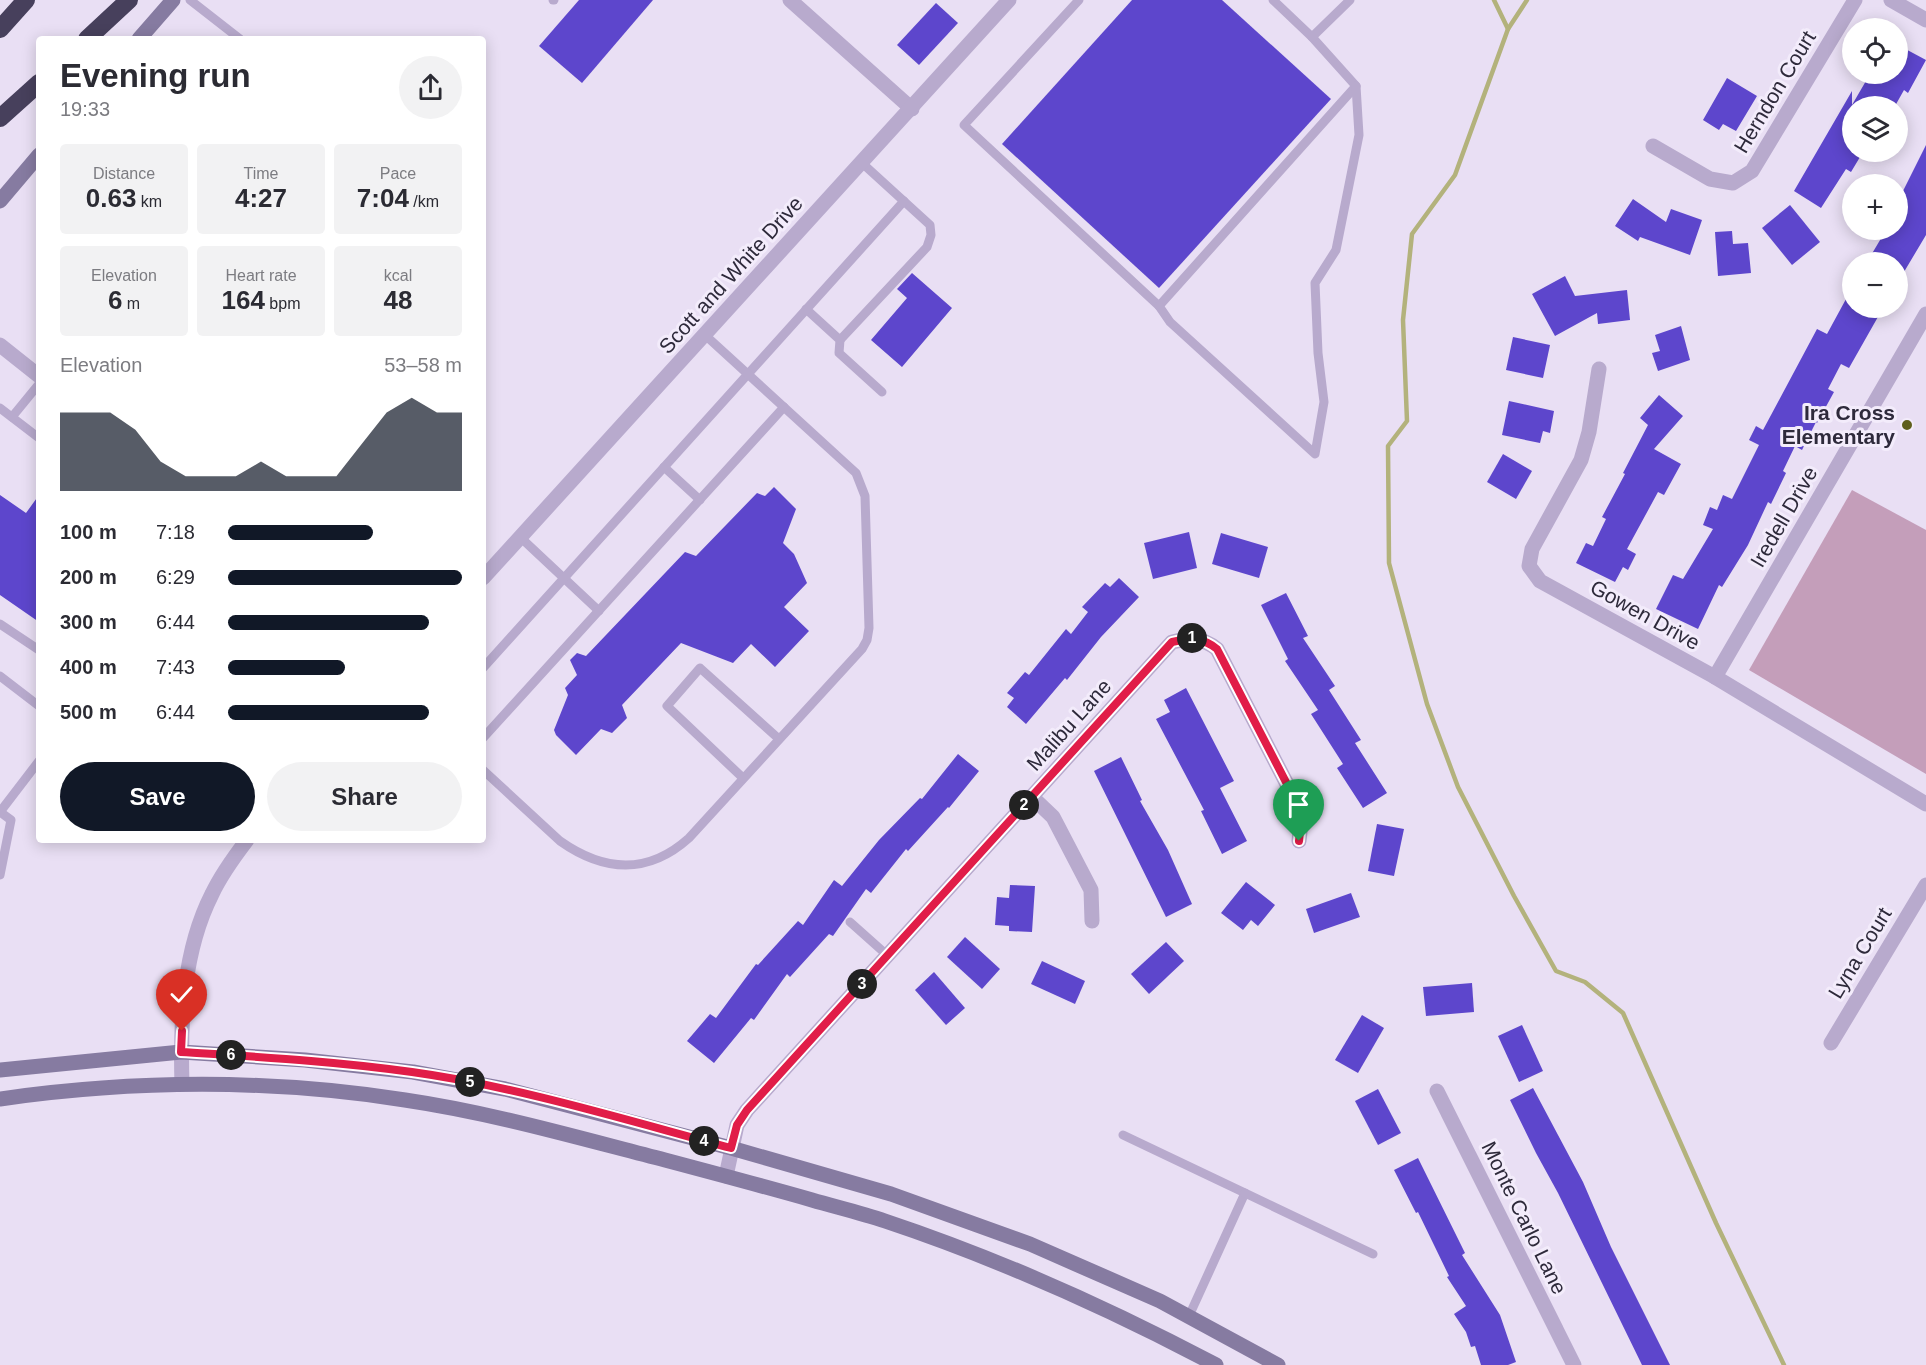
<!DOCTYPE html>
<html lang="en">
<head>
<meta charset="utf-8">
<style>
	body { margin:0; font-family:Helvetica,sans-serif; background:#f2f2f3; color:#2b2b33; height:100vh; display:flex; flex-direction:column; font-size:22px; white-space:nowrap }
	* { box-sizing:border-box; margin:0 }
	p { font-size:20px; color:#7c7c81 }
	.icon { flex:none; width:33px; height:33px; fill:none; stroke:currentColor; stroke-width:2; stroke-linecap:round; stroke-linejoin:round }
	.map { position:relative; flex:1; overflow:hidden }
	.panel { position:absolute; left:36px; top:36px; width:450px; height:807px; display:flex; flex-direction:column; background:#fff; border-radius:6px; box-shadow:0 3px 15px #0003 }
	.panel>* { flex:none }
	.controls { position:absolute; left:1842px; top:18px; display:grid; gap:12px }
	.controls a { display:grid; place-items:center; width:66px; height:66px; border-radius:50%; background:#fff; box-shadow:0 3px 15px #0003; font-size:30px }
	.pin { position:absolute; display:grid; place-items:center; width:51px; height:51px; color:#fff; margin:-62px -26px; border-radius:50% 50% 50% 0; rotate:-45deg; box-shadow:0 0 6px #0007 }
	.pin .icon { rotate:45deg }
	.km { position:absolute; width:30px; height:30px; margin:-15px; border-radius:50%; background:#222; color:#fff; font-size:16px; line-height:30px; text-align:center }
	.round { display:grid; place-items:center; flex:none; width:63px; height:63px; border-radius:32px; background:#f2f2f3 }
	.headline { display:flex; align-items:center; justify-content:space-between; height:102px; padding:0 24px }
	h1 { font-size:33px; font-weight:600; line-height:45px }
	.figures { display:grid; grid-template-columns:repeat(3,1fr); gap:9px; height:102px; padding:6px 24px }
	.figures div { display:grid; align-content:center; border-radius:6px; background:#f2f2f3; text-align:center }
	.figures b { font-size:26px; font-weight:600 }
	.figures small { font-size:16px; font-weight:400 }
	.figures p { font-size:16px }
	.chart { height:168px; padding:12px 24px }
	.chart p { display:flex; justify-content:space-between }
	.chart svg { width:100%; height:108px; margin-top:6px; fill:#111827; opacity:.7 }
	.primary-button { display:flex; gap:12px; margin-top:auto; padding:12px 24px }
	.primary-button a { flex:1; height:69px; border-radius:36px; background:#111827; color:#fff; font-size:24px; font-weight:600; line-height:69px; text-align:center }
	.primary-button a+a { background:#f2f2f3; color:#2b2b33 }
	ul { padding:0 24px; list-style:none; font-size:20px }
	li { display:grid; grid-template-columns:96px 72px 1fr; align-items:center; height:45px }
	li i { height:15px; border-radius:8px; background:#111827 }
	.map>svg:first-child { display:block }
</style>
</head>
<body>
<div class="map">
<svg width="1926" height="1365" viewBox="0 0 1926 1365">
	<rect width="100%" height="100%" fill="#e9dff4"/>
	<path fill="#c49eba" d="M1852,490L1926,530V774L1749,670Z"/>
	<g fill="none" stroke-linecap="round" stroke-linejoin="round">
		<g stroke="#b3b27c" stroke-width="4.5">
			<path d="M1494,0L1508,29L1455,175L1412,234L1403,320L1407,421L1388,446L1389,563L1427,704L1458,787L1514,896L1556,971L1585,982L1623,1013L1716,1223L1784,1365"/>
			<path d="M1508,29L1527,0"/>
		</g>
	</g>
	<g fill="#5d46cc">
		<path d="M579,0H653L582,83L539,46Z"/>
		<path d="M1132,0H1222L1331,99L1159,288L1002,144Z"/>
		<path d="M936,3L958,23L919,65L897,45Z"/>
		<path d="M1898,45L1926,60L1908,93L1904,90L1895,106H1852V152H1863L1851,172L1846,169L1821,208L1794,191L1852,91V105L1870,74H1898Z"/>
		<path d="M1727,78L1757,96L1736,131L1723,124L1719,130L1703,120Z"/>
		<path d="M1926,145V235L1898,282V262H1867L1886,230H1898V201Z"/>
		<path d="M1633,199L1666,222L1671,209L1702,220L1690,255L1640,237L1638,241L1615,226Z"/>
		<path d="M1790,205L1820,242L1792,265L1762,228Z"/>
		<path d="M1732,231L1733,244L1748,243L1751,273L1718,276L1715,232Z"/>
		<path d="M912,273L952,308L902,367L871,340L907,298L897,289Z"/>
		<path d="M1565,276L1575,296L1627,290L1630,320L1598,324L1597,313L1555,336L1532,294Z"/>
		<path d="M1852,288V308H1883L1849,368L1841,364L1828,389L1834,392L1817,423L1816,422L1802,450L1795,446L1783,471L1786,473L1771,504L1768,502L1748,545L1722,587L1719,585L1698,629L1656,609L1673,575L1683,579L1713,529L1703,525L1710,507L1717,510L1723,495L1732,499L1759,445L1749,440L1756,426L1763,430L1817,329L1827,334Z"/>
		<path d="M1681,326L1690,360L1658,371L1652,353L1660,351L1655,335Z"/>
		<path d="M1513,337L1550,345L1543,378L1506,370Z"/>
		<path d="M1659,395L1683,416L1654,449L1681,464L1664,495L1658,492L1627,549L1636,554L1628,570L1623,567L1615,582L1576,563L1586,543L1593,546L1606,519L1602,517L1625,474L1623,473L1648,425L1640,418Z"/>
		<path d="M1509,401L1554,411L1550,433L1543,431L1540,443L1502,435Z"/>
		<path d="M1503,454L1532,471L1516,499L1487,482Z"/>
		<path d="M774,487L796,509L783,543L794,554L807,583L784,607L809,631L775,667L751,644L733,663L681,643L622,705L627,718L612,733L601,729L576,755L556,735L554,730L568,695L565,688L577,675L570,660L577,653L586,656L685,552L696,556L757,493L765,496Z"/>
		<path d="M0,495L26,513L39,495V622L0,595Z"/>
		<path d="M1189,532L1197,568L1153,579L1144,543Z"/>
		<path d="M1221,533L1268,547L1259,578L1212,564Z"/>
		<path d="M1119,578L1139,597L1101,637L1067,680L1065,678L1026,724L1007,707L1014,698L1007,693L1025,672L1029,675L1066,629L1071,634L1088,612L1082,607L1105,583L1110,587Z"/>
		<path d="M1286,593L1308,636L1303,638L1335,686L1329,690L1361,740L1355,743L1387,793L1363,808L1337,768L1343,764L1311,714L1318,710L1285,661L1288,659L1261,605Z"/>
		<path d="M1186,688L1234,781L1220,788L1247,841L1222,854L1201,811L1204,810L1156,719L1170,712L1164,700Z"/>
		<path d="M958,754L979,771L949,808L948,807L908,851L906,849L871,893L866,889L833,936L829,934L790,977L787,974L754,1020L751,1018L714,1063L687,1041L710,1014L716,1018L756,964L758,965L798,921L803,925L834,880L842,886L879,840L920,798L922,799Z"/>
		<path d="M1121,757L1142,800L1140,801L1168,850L1192,904L1166,917L1094,771Z"/>
		<path d="M1377,824L1404,829L1394,876L1368,871Z"/>
		<path d="M1246,882L1275,905L1258,926L1251,920L1243,930L1221,913Z"/>
		<path d="M1010,885L1035,886L1032,932L1009,931V926L995,925L997,897L1009,898Z"/>
		<path d="M1351,893L1360,917L1314,933L1306,909Z"/>
		<path d="M965,937L1000,969L982,989L947,957Z"/>
		<path d="M1166,942L1184,961L1149,994L1131,974Z"/>
		<path d="M1042,961L1085,981L1075,1004L1031,984Z"/>
		<path d="M934,972L965,1008L946,1025L915,990Z"/>
		<path d="M1472,983L1474,1012L1426,1016L1423,987Z"/>
		<path d="M1362,1015L1384,1028L1358,1073L1335,1060Z"/>
		<path d="M1522,1025L1543,1071L1519,1082L1498,1036Z"/>
		<path d="M1533,1088L1583,1182L1611,1247L1670,1365H1642L1558,1193L1536,1153L1510,1100Z"/>
		<path d="M1378,1089L1401,1133L1378,1145L1355,1101Z"/>
		<path d="M1418,1158L1465,1253L1462,1255L1500,1315L1516,1362L1508,1365H1481L1475,1346L1471,1347L1466,1332L1454,1314L1466,1306L1447,1277L1449,1276L1418,1212L1416,1213L1394,1170Z"/>
	</g>
	<g fill="none" stroke-linecap="round" stroke-linejoin="round">
		<g stroke="#b8aacd" stroke-width="9">
			<path d="M190,0L240,39"/>
			<path d="M553,0H554"/>
			<path d="M1079,0L964,125L1159,306L1356,86L1312,37"/>
			<path d="M1273,0L1312,37L1350,0"/>
			<path d="M1159,306L1170,322L1315,454L1324,402L1318,353L1315,283L1336,250L1359,135L1356,86"/>
			<path d="M806,309L840,340L839,353L882,392"/>
			<path d="M840,340L927,247L931,235L930,225L862,163"/>
			<path d="M0,408L39,438"/>
			<path d="M12,417L39,384"/>
			<path d="M664,467L700,500"/>
			<path d="M520,537L599,611"/>
			<path d="M0,624L39,650"/>
			<path d="M483,668L904,201"/>
			<path d="M0,676L39,706"/>
			<path d="M483,738L784,407"/>
			<path d="M483,770L560,841C604,872 648,875 689,838L862,649L867,640L869,628L865,496L856,473L705,335"/>
			<path d="M743,778L667,706L700,668L779,739"/>
			<path d="M0,812L11,820L0,875"/>
			<path d="M0,812L39,761"/>
			<path d="M850,922L887,955"/>
			<path d="M1123,1135L1245,1193L1189,1316"/>
			<path d="M1245,1193L1373,1254"/>
		</g>
		<g stroke="#b8aacd" stroke-width="15">
			<path d="M790,0L912,109"/>
			<path d="M1891,0L1926,20"/>
			<path d="M1653,146L1710,179L1733,183L1752,171L1855,0"/>
			<path d="M0,345L39,376"/>
			<path d="M1599,369L1589,432L1581,460L1532,549L1529,566L1540,581L1715,677L1926,804"/>
			<path d="M483,578L1009,0"/>
			<path d="M1715,677L1926,314"/>
			<path d="M1032,797L1053,817L1091,890L1092,921"/>
			<path d="M1831,1043L1926,885"/>
			<path d="M182,1084C180,1021 183,951 212,894C221,875 234,857 247,840"/>
			<path d="M1437,1091L1574,1365"/>
			<path d="M726,1176L737,1125L747,1110L1172,642C1191,638 1202,637 1217,649L1302,813L1299,841"/>
		</g>
		<g stroke="#867ba1" stroke-width="15">
			<path d="M139,39L173,0"/>
			<path d="M0,201L39,155"/>
			<path d="M0,1070L181,1052L305,1060L413,1072L505,1089L731,1148L891,1194L1030,1244L1160,1301L1278,1365"/>
			<path d="M0,1099C133,1080 271,1079 405,1100C493,1113 579,1138 665,1160C714,1173 763,1186 812,1200C836,1207 861,1213 885,1221C999,1259 1110,1309 1216,1365"/>
		</g>
		<g stroke="#47405c" stroke-width="18">
			<path d="M0,29L26,0"/>
			<path d="M87,39L129,0"/>
			<path d="M0,118L39,83"/>
		</g>
	</g>
	<g fill="none" stroke-linecap="round" stroke-linejoin="round">
		<g stroke="#fff" stroke-width="12">
			<path id="route" d="M182,1031L181,1052C258,1057 335,1061 412,1072C520,1087 626,1120 731,1148L737,1125L747,1110L1172,642C1191,638 1202,637 1217,649L1302,813L1299,841"/>
		</g>
		<use href="#route" stroke="#e11d48" stroke-width="8"/>
	</g>
	<circle fill="#5f5f1d" stroke="#f3ecfb" stroke-width="2" cx="1907" cy="425" r="6"/>
	<g text-anchor="middle" stroke-width="6" stroke-linejoin="round" paint-order="stroke">
		<g font-size="21" fill="#2e2a3b" stroke="#f3ecfb">
			<text transform="translate(1775 92) rotate(-59)" y="7">Herndon Court</text>
			<text transform="translate(731 275) rotate(-48)" y="7">Scott and White Drive</text>
			<text transform="translate(1784 517) rotate(-60)" y="7">Iredell Drive</text>
			<text transform="translate(1645 615) rotate(29)" y="7">Gowen Drive</text>
			<text transform="translate(1069 725) rotate(-48)" y="7">Malibu Lane</text>
			<text transform="translate(1860 953) rotate(-59)" y="7">Lyna Court</text>
			<text transform="translate(1524 1218) rotate(64)" y="7">Monte Carlo Lane</text>
		</g>
		<g font-size="21" font-weight="bold" fill="#2e2a3b" stroke="#f3ecfb" text-anchor="end">
			<text x="1895" y="420">Ira Cross<tspan x="1895" dy="24">Elementary</tspan></text>
		</g>
	</g>
</svg>
<div class="controls">
<a><svg class="icon" aria-label="locate" viewBox="0 0 24 24"><circle cx="12" cy="12" r="6"/><path d="M12 2v4M12 18v4M2 12h4M18 12h4"/></svg></a>
<a><svg class="icon" aria-label="layers" viewBox="0 0 24 24"><path d="M12 4l9 5-9 5-9-5zM3 14l9 5 9-5"/></svg></a>
<a>+</a>
<a>−</a>
</div>
<div class="pin" style="left:1299px;top:841px;background:#1e9e55"><svg class="icon" aria-label="arrive" viewBox="0 0 24 24"><path d="M6 21V4h12l-3 4 3 4H6"/></svg></div>
<div class="pin" style="left:182px;top:1031px;background:#d93025"><svg class="icon" aria-label="check" viewBox="0 0 24 24"><path d="M5 12l5 5 9-10"/></svg></div>
<b class="km" style="left:1192px;top:638px">1</b>
<b class="km" style="left:1024px;top:805px">2</b>
<b class="km" style="left:862px;top:984px">3</b>
<b class="km" style="left:704px;top:1141px">4</b>
<b class="km" style="left:470px;top:1082px">5</b>
<b class="km" style="left:231px;top:1055px">6</b>
<section class="panel">
<div class="headline"><div><h1>Evening run</h1><p>19:33</p></div><a class="round"><svg class="icon" aria-label="share" viewBox="0 0 24 24"><path d="M12 15V3M7 8l5-5 5 5M5 13v7h14v-7"/></svg></a></div>
<div class="figures">
<div><p>Distance</p><b>0.63<small> km</small></b></div>
<div><p>Time</p><b>4:27</b></div>
<div><p>Pace</p><b>7:04<small> /km</small></b></div>
</div>
<div class="figures">
<div><p>Elevation</p><b>6<small> m</small></b></div>
<div><p>Heart rate</p><b>164<small> bpm</small></b></div>
<div><p>kcal</p><b>48</b></div>
</div>
<div class="chart"><p><span>Elevation</span>53–58 m</p>
<svg viewBox="0 0 160 44" preserveAspectRatio="none"><path d="M0 44V12L10 12L20 12L30 19L40 32L50 38L60 38L70 38L80 32L90 38L100 38L110 38L120 25L130 12L140 6L150 12L160 12V44z"/></svg>
</div>
<ul>
<li><b>100 m</b>7:18<i style="width:62%"></i></li>
<li><b>200 m</b>6:29<i style="width:100%"></i></li>
<li><b>300 m</b>6:44<i style="width:86%"></i></li>
<li><b>400 m</b>7:43<i style="width:50%"></i></li>
<li><b>500 m</b>6:44<i style="width:86%"></i></li>
</ul>
<div class="primary-button"><a>Save</a><a>Share</a></div>
</section>
</div>
</body>
</html>
